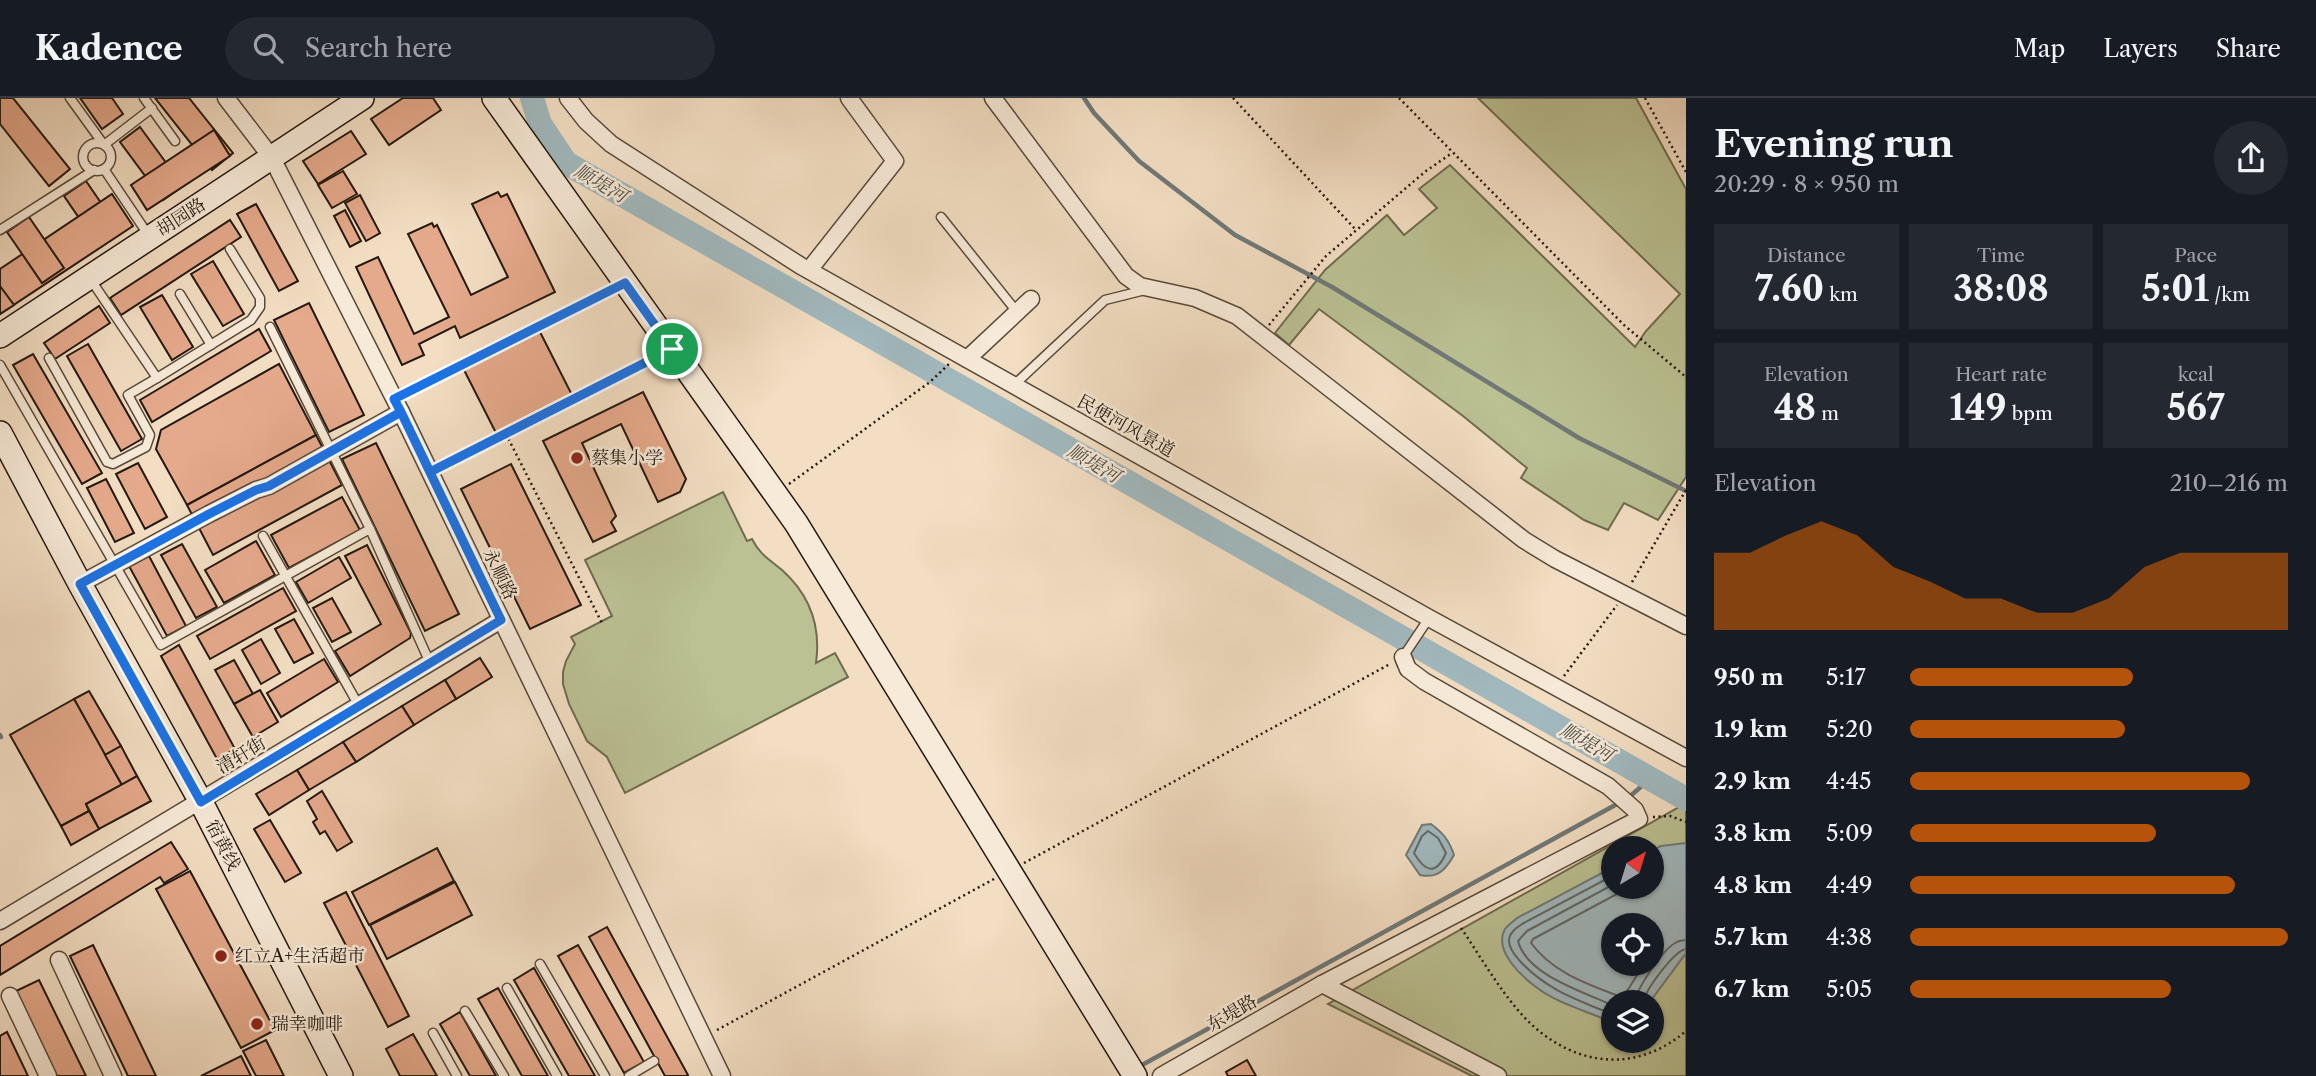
<!DOCTYPE html>
<html lang="en">
<head>
<meta charset="utf-8">
<style>
	body { margin:0; font-family:"Libre Caslon Text","Noto Serif SC",serif; background:#242831; color:#f1f3f6; height:100vh; display:flex; flex-direction:column; font-size:26px; white-space:nowrap }
	* { box-sizing:border-box; margin:0 }
	p { font-size:23px; color:#9ea1a6 }
	.icon { flex:none; width:38px; height:38px; fill:none; stroke:currentColor; stroke-width:2; stroke-linecap:round; stroke-linejoin:round }
	.map { position:relative; flex:1; overflow:hidden }
	.panel { display:flex; flex-direction:column; background:#171b24; width:630px }
	.panel>* { flex:none }
	.needle { width:46px; rotate:38deg }
	.fabs { position:absolute; left:1601px; top:738px; display:grid; gap:14px }
	.fabs a { display:grid; place-items:center; width:63px; height:63px; border-radius:50%; background:#171b24; box-shadow:0 2px 5px #0004; font-size:35px }
	.pin { position:absolute; display:grid; place-items:center; width:60px; height:60px; color:#fff; margin:-30px; border:4px solid #fff; border-radius:50%; box-shadow:0 2px 7px #0007 }
	.round { display:grid; place-items:center; flex:none; width:74px; height:74px; border-radius:37px; background:#242831 }
	.head { display:flex; align-items:center; justify-content:space-between; height:119px; padding:0 28px }
	h1 { font-size:38px; font-weight:700; line-height:52px }
	.figures { display:grid; grid-template-columns:repeat(3,1fr); gap:10px; height:119px; padding:7px 28px }
	.figures div { display:grid; align-content:center; border-radius:0px; background:#242831; text-align:center }
	.figures b { font-size:35px; font-weight:700 }
	.figures small { font-size:19px; font-weight:400 }
	.figures p { font-size:19px }
	.chart { height:196px; padding:14px 28px }
	.chart p { display:flex; justify-content:space-between }
	.chart svg { width:100%; height:126px; margin-top:7px; fill:#b45309; opacity:.7 }
	ul { padding:0 28px; list-style:none; font-size:23px }
	li { display:grid; grid-template-columns:112px 84px 1fr; align-items:center; height:52px }
	li i { height:18px; border-radius:9px; background:#b45309 }
	header { display:flex; align-items:center; gap:42px; box-sizing:border-box; height:98px; padding:0 35px; background:#171b24; border-bottom:2px solid #363941 }
	header strong { font-size:33px }
	nav { display:flex; gap:38px; margin-inline-start:auto; font-size:24px }
	.search { width:490px; height:63px; background:#242831; display:flex; align-items:center; gap:18px; box-sizing:border-box; padding:0 24px; border-radius:38px; color:#9ea1a6; font-size:26px }
	main { display:flex; flex:1; min-height:0 }
	.map>svg:first-child { display:block }
</style>
</head>
<body>
<header>
<strong>Kadence</strong>
<div class="search"><svg class="icon" aria-label="search" viewBox="0 0 24 24"><circle cx="10" cy="10" r="6"/><path d="M15 15l6 6"/></svg>Search here</div>
<nav><a>Map</a><a>Layers</a><a>Share</a></nav>
</header>
<main>
<div class="map">
<svg width="1686" height="978" viewBox="0 0 1686 978">
	<rect width="100%" height="100%" fill="#f3dec3"/>
	<filter id="stains"><feTurbulence type="fractalNoise" baseFrequency=".00286" numOctaves="4"/><feColorMatrix values="0 0 0 0 .2 0 0 0 0 .09 0 0 0 0 .02 0 0 0 .5 -.17"/></filter>
	<radialGradient id="worn" r=".72"><stop offset=".6" stop-color="#630" stop-opacity="0"/><stop offset="1" stop-color="#630" stop-opacity=".3"/></radialGradient>
	<g fill="#bbc193" stroke="#6f6c50" stroke-width="2" fill-rule="evenodd">
		<path d="M1478,0H1636L1686,91V379L1658,422L1624,405L1608,432L1584,422L1521,380L1527,370L1463,318L1319,211L1289,247L1275,235L1325,172L1387,117L1404,137L1437,110L1419,91L1450,67L1635,249L1646,233L1680,196Z"/>
		<path d="M723,394L747,443L752,441C760,457 769,461 782,472C810,497 821,529 816,565L835,555L848,579L625,695L607,659L587,643L569,606L563,586V574L566,563L575,546L571,539L612,518L585,462Z"/>
		<path d="M1681,708L1686,711V978H1472L1328,906ZM1614,751H1652V789H1614ZM1614,828H1652V866H1614ZM1614,905H1652V943H1614Z"/>
	</g>
	<g fill="#a1b9bf" stroke="#6f7978" stroke-width="2" fill-rule="evenodd">
		<path d="M1431,726C1443,735 1449,742 1454,757C1446,771 1438,781 1420,777L1406,757L1422,727Z"/>
		<path d="M1686,745V855L1649,905H1614L1613,924H1611C1587,913 1558,906 1536,889C1521,878 1493,852 1505,831C1508,827 1514,823 1517,820L1613,769L1614,789H1652V752L1661,748ZM1614,828H1652V866H1614Z"/>
	</g>
	<g fill="none" stroke-linecap="round" stroke-linejoin="round">
		<g stroke="#626866" stroke-width="2">
			<path d="M1428,733L1438,740L1446,755C1436,778 1425,774 1414,755L1422,738Z"/>
			<path d="M1614,777L1522,826C1516,830 1509,835 1509,843C1509,851 1515,857 1519,862C1546,892 1578,902 1614,917"/>
			<path d="M1614,786L1527,833L1518,843C1527,878 1585,894 1614,908"/>
			<path d="M1630,789L1533,841L1531,845C1553,875 1588,886 1621,899L1624,898L1644,866"/>
			<path d="M1635,905C1635,892 1663,852 1675,845C1680,842 1681,843 1686,842"/>
			<path d="M1643,905C1645,892 1674,853 1686,851"/>
		</g>
		<g stroke="#6f7978" stroke-width="4.5">
			<path d="M1084,0L1094,15L1139,63L1235,137L1332,189L1579,340L1686,393"/>
			<path d="M0,637L1,639"/>
			<path d="M1142,967L1628,700L1650,681"/>
		</g>
		<path stroke="#a1b9bf" stroke-width="24" d="M532,0L540,26L566,65L1686,701"/>
	</g>
	<g fill="#e5a98b" stroke="#23180e" stroke-width="2">
		<path d="M0,0H13L70,71L49,88L0,26Z"/>
		<path d="M80,0H112L123,16L102,31Z"/>
		<path d="M155,0H189L233,55L212,72Z"/>
		<path d="M403,0H433L441,12L389,47L371,21Z"/>
		<path d="M140,29L183,88L163,102L120,44Z"/>
		<path d="M214,32L230,58L147,112L131,87Z"/>
		<path d="M351,33L366,56L318,86L303,63Z"/>
		<path d="M343,73L357,96L332,110L318,87Z"/>
		<path d="M86,83L121,134L99,149L64,98Z"/>
		<path d="M498,94L501,99L507,96L555,194L460,240L455,228L419,246L424,257L402,267L356,169L378,159L414,236L449,219L408,136L432,125L434,129L437,127L471,197L508,179L472,106Z"/>
		<path d="M112,96L133,128L0,216V171Z"/>
		<path d="M360,97L380,135L366,143L345,105Z"/>
		<path d="M256,106L298,183L279,193L237,116Z"/>
		<path d="M345,112L361,143L350,149L334,118Z"/>
		<path d="M29,119L64,170L42,185L7,134Z"/>
		<path d="M230,122L241,139L121,217L110,200Z"/>
		<path d="M213,163L244,216L223,228L191,176Z"/>
		<path d="M0,188L14,207L0,216Z"/>
		<path d="M162,197L193,249L172,262L140,209Z"/>
		<path d="M309,205L364,317L329,334L274,222Z"/>
		<path d="M99,208L110,225L55,261L44,245Z"/>
		<path d="M259,231L271,253L152,324L140,302Z"/>
		<path d="M540,234L572,297L496,335L464,272Z"/>
		<path d="M88,246L142,341L121,353L67,258Z"/>
		<path d="M33,256L102,375L82,386L13,267Z"/>
		<path d="M279,266L316,337L187,407L156,351L161,332Z"/>
		<path d="M643,294L686,381L680,394L658,404L621,326L582,345L616,418L611,424L616,433L593,444L543,343Z"/>
		<path d="M316,337L342,387L213,457L187,407Z"/>
		<path d="M376,345L459,516L425,533L342,361Z"/>
		<path d="M138,365L167,419L145,431L116,376Z"/>
		<path d="M511,366L581,507L530,531L461,391Z"/>
		<path d="M106,381L134,435L115,444L87,390Z"/>
		<path d="M342,399L360,432L289,470L271,437Z"/>
		<path d="M256,443L275,477L224,505L205,472Z"/>
		<path d="M182,446L217,509L196,520L161,457Z"/>
		<path d="M367,447L411,535L410,540L350,578L335,553L381,526L345,458Z"/>
		<path d="M149,458L186,528L167,538L129,468Z"/>
		<path d="M339,459L351,480L308,505L296,484Z"/>
		<path d="M283,490L296,513L210,561L197,538Z"/>
		<path d="M332,500L351,534L332,544L313,510Z"/>
		<path d="M294,521L313,555L294,565L275,531Z"/>
		<path d="M261,541L280,575L261,586L242,552Z"/>
		<path d="M179,547L235,651L217,661L161,558Z"/>
		<path d="M480,560L492,579L456,601L445,582Z"/>
		<path d="M324,561L338,584L281,619L267,595Z"/>
		<path d="M234,562L253,596L234,606L215,572Z"/>
		<path d="M445,582L456,601L414,627L402,608Z"/>
		<path d="M260,592L278,624L253,639L234,606Z"/>
		<path d="M89,593L121,648L105,657L74,601Z"/>
		<path d="M74,601L122,687L86,706L89,713L61,728L10,637Z"/>
		<path d="M402,608L414,627L356,664L343,644Z"/>
		<path d="M343,644L356,664L309,692L297,672Z"/>
		<path d="M121,648L137,678L122,687L105,657Z"/>
		<path d="M297,672L309,692L269,717L256,696Z"/>
		<path d="M137,678L151,703L99,731L86,706Z"/>
		<path d="M322,693L352,744L337,753L325,733L320,736L313,724L317,721L307,703Z"/>
		<path d="M89,713L99,731L71,747L61,728Z"/>
		<path d="M270,722L301,775L285,784L254,731Z"/>
		<path d="M171,744L188,771L164,785L160,779L0,877V848Z"/>
		<path d="M437,750L454,783L369,827L352,794Z"/>
		<path d="M190,773L275,932L241,950L156,791Z"/>
		<path d="M455,784L472,817L387,861L370,827Z"/>
		<path d="M346,794L409,918L388,929L324,805Z"/>
		<path d="M607,829L688,977L686,978H665L589,839Z"/>
		<path d="M93,847L156,978H128L70,858Z"/>
		<path d="M578,847L644,964L624,975L558,858Z"/>
		<path d="M534,870L595,978H569L514,882Z"/>
		<path d="M39,882L86,978H57L16,893Z"/>
		<path d="M498,890L548,978H522L478,901Z"/>
		<path d="M460,914L496,978H470L440,926Z"/>
		<path d="M7,934L28,978H0V938Z"/>
		<path d="M413,936L437,978H400L386,951Z"/>
		<path d="M266,942L284,978H256L243,953Z"/>
		<path d="M241,958L251,978H201Z"/>
		<path d="M1247,962L1256,978H1228L1226,974Z"/>
	</g>
	<g fill="none" stroke-linecap="round" stroke-linejoin="round">
		<g stroke="#574a3b" stroke-width="11">
			<g id="lane">
				<path d="M70,0L104,47L152,10"/>
				<path d="M144,0L175,43"/>
				<circle cx="97" cy="59" r="14"/>
				<path d="M104,71L149,138"/>
				<path d="M941,119L1017,214"/>
				<path d="M0,132L94,72"/>
				<path d="M91,182L157,280L251,222L260,209V200L230,151"/>
				<path d="M180,196L211,247"/>
				<path d="M270,229L370,431L430,565"/>
				<path d="M49,260L107,364L113,366L146,349L150,337L128,297L157,280"/>
				<path d="M0,267L161,547L370,431"/>
				<path d="M1014,287L1105,202L1145,192"/>
				<path d="M263,438L359,608"/>
				<path d="M1403,559L1429,520"/>
				<path d="M540,866L605,978"/>
				<path d="M507,890L557,978"/>
				<path d="M465,913L504,978"/>
				<path d="M433,935L457,978"/>
				<path d="M629,978L654,963"/>
			</g>
		</g>
		<g stroke="#574a3b" stroke-width="19">
			<g id="street">
				<path d="M226,0L272,60L401,314L722,978"/>
				<path d="M568,0L586,23L611,46L801,168L1429,520L1686,660"/>
				<path d="M993,0L1126,178L1140,188L1195,200L1237,218L1524,442L1555,461L1686,528"/>
				<path d="M809,172L895,63L849,0"/>
				<path d="M967,261L1031,201"/>
				<path d="M80,486L209,416L256,392L269,388L401,314"/>
				<path d="M0,823L501,522"/>
				<path d="M59,862L113,978"/>
				<path d="M1322,886L1498,978"/>
				<path d="M10,898L48,978"/>
				<path d="M1161,978L1322,886L1639,721L1635,712L1608,688L1424,583L1408,571L1403,559"/>
			</g>
		</g>
		<g stroke="#23180e" stroke-width="26">
			<g id="secondary">
				<path d="M494,0L796,425L1135,978"/>
				<path d="M0,238L362,0"/>
				<path d="M0,335L80,486L201,704L341,978"/>
			</g>
		</g>
		<g stroke="#23180e" stroke-width="2.5" stroke-dasharray="2 3.5" stroke-linecap="butt">
			<path d="M1233,0L1356,132"/>
			<path d="M1399,0L1624,227L1686,279"/>
			<path d="M1645,0L1686,74"/>
			<path d="M1269,227L1326,158L1426,73L1452,55"/>
			<path d="M407,295L610,192"/>
			<path d="M506,336L603,527"/>
			<path d="M444,367L656,259"/>
			<path d="M789,386L930,284L949,266"/>
			<path d="M1632,484L1686,392"/>
			<path d="M1564,578L1617,507"/>
			<path d="M1653,719L1670,718L1686,724"/>
			<path d="M1024,765L1390,566"/>
			<path d="M1461,830C1483,862 1503,899 1531,926C1577,969 1637,975 1686,933"/>
			<path d="M717,932L994,781"/>
		</g>
		<use href="#lane" stroke="#f7ead8" stroke-width="8"/>
		<use href="#street" stroke="#f7ead8" stroke-width="16"/>
		<use href="#secondary" stroke="#f7ead8" stroke-width="23"/>
	</g>
	<g fill="none" stroke-linecap="round" stroke-linejoin="round">
		<g stroke="#fff" stroke-width="14">
			<path id="route" d="M672,251L430,374L401,314L269,388L256,392L209,416L80,486L201,704L501,522L401,314L394,301L625,185L672,251"/>
		</g>
		<use href="#route" stroke="#1a73e8" stroke-width="9"/>
	</g>
	<g fill="#8f2418" stroke="#f7ead8" stroke-width="2.5">
		<circle cx="577" cy="360" r="7"/>
		<circle cx="221" cy="858" r="7"/>
		<circle cx="257" cy="926" r="7"/>
	</g>
	<g text-anchor="middle" stroke-width="5" stroke-linejoin="round" paint-order="stroke">
		<g font-size="18" fill="#23180e" stroke="#f7ead8">
			<text transform="translate(181 119) rotate(-33)" y="6">胡园路</text>
			<text transform="translate(1126 328) rotate(29)" y="6">民便河风景道</text>
			<text transform="translate(500 476) rotate(64)" y="6">永顺路</text>
			<text transform="translate(241 657) rotate(-31)" y="6">清轩街</text>
			<text transform="translate(223 747) rotate(63)" y="6">宿黄线</text>
			<text transform="translate(1232 915) rotate(-30)" y="6">东堤路</text>
		</g>
		<g font-size="18" fill="#23180e" stroke="#f7ead8" text-anchor="start">
			<text x="591" y="366">蔡集小学</text>
			<text x="235" y="864">红立A+生活超市</text>
			<text x="271" y="932">瑞幸咖啡</text>
		</g>
		<g font-size="19" font-style="italic" fill="#4f504c" stroke="#f7ead8">
			<text transform="translate(601 85) rotate(30)" y="7">顺堤河</text>
			<text transform="translate(1094 365) rotate(30)" y="7">顺堤河</text>
			<text transform="translate(1587 644) rotate(30)" y="7">顺堤河</text>
		</g>
	</g>
	<rect width="100%" height="100%" filter="url(#stains)"/>
	<rect width="100%" height="100%" fill="url(#worn)"/>
</svg>
<div class="fabs">
<a><svg class="needle" viewBox="-14 -14 28 28"><path d="M0-13l5 13h-10z" fill="#e53935"/><path d="M0 13l5-13h-10z" fill="#9ea1a6"/></svg></a>
<a><svg class="icon" aria-label="locate" viewBox="0 0 24 24"><circle cx="12" cy="12" r="6"/><path d="M12 2v4M12 18v4M2 12h4M18 12h4"/></svg></a>
<a><svg class="icon" aria-label="layers" viewBox="0 0 24 24"><path d="M12 4l9 5-9 5-9-5zM3 14l9 5 9-5"/></svg></a>
</div>
<div class="pin" style="left:672px;top:251px;background:#1e9e55"><svg class="icon" aria-label="arrive" viewBox="0 0 24 24"><path d="M6 21V4h12l-3 4 3 4H6"/></svg></div>
</div>
<section class="panel">
<div class="head"><div><h1>Evening run</h1><p>20:29 · 8 × 950 m</p></div><a class="round"><svg class="icon" aria-label="share" viewBox="0 0 24 24"><path d="M12 15V3M7 8l5-5 5 5M5 13v7h14v-7"/></svg></a></div>
<div class="figures">
<div><p>Distance</p><b>7.60<small> km</small></b></div>
<div><p>Time</p><b>38:08</b></div>
<div><p>Pace</p><b>5:01<small> /km</small></b></div>
</div>
<div class="figures">
<div><p>Elevation</p><b>48<small> m</small></b></div>
<div><p>Heart rate</p><b>149<small> bpm</small></b></div>
<div><p>kcal</p><b>567</b></div>
</div>
<div class="chart"><p><span>Elevation</span>210–216 m</p>
<svg viewBox="0 0 160 44" preserveAspectRatio="none"><path d="M0 44V17L10 17L20 11L30 6L40 11L50 22L60 27L70 33L80 33L90 38L100 38L110 33L120 22L130 17L140 17L150 17L160 17V44z"/></svg>
</div>
<ul>
<li><b>950 m</b>5:17<i style="width:59%"></i></li>
<li><b>1.9 km</b>5:20<i style="width:57%"></i></li>
<li><b>2.9 km</b>4:45<i style="width:90%"></i></li>
<li><b>3.8 km</b>5:09<i style="width:65%"></i></li>
<li><b>4.8 km</b>4:49<i style="width:86%"></i></li>
<li><b>5.7 km</b>4:38<i style="width:100%"></i></li>
<li><b>6.7 km</b>5:05<i style="width:69%"></i></li>
</ul>
</section>
</main>
</body>
</html>
